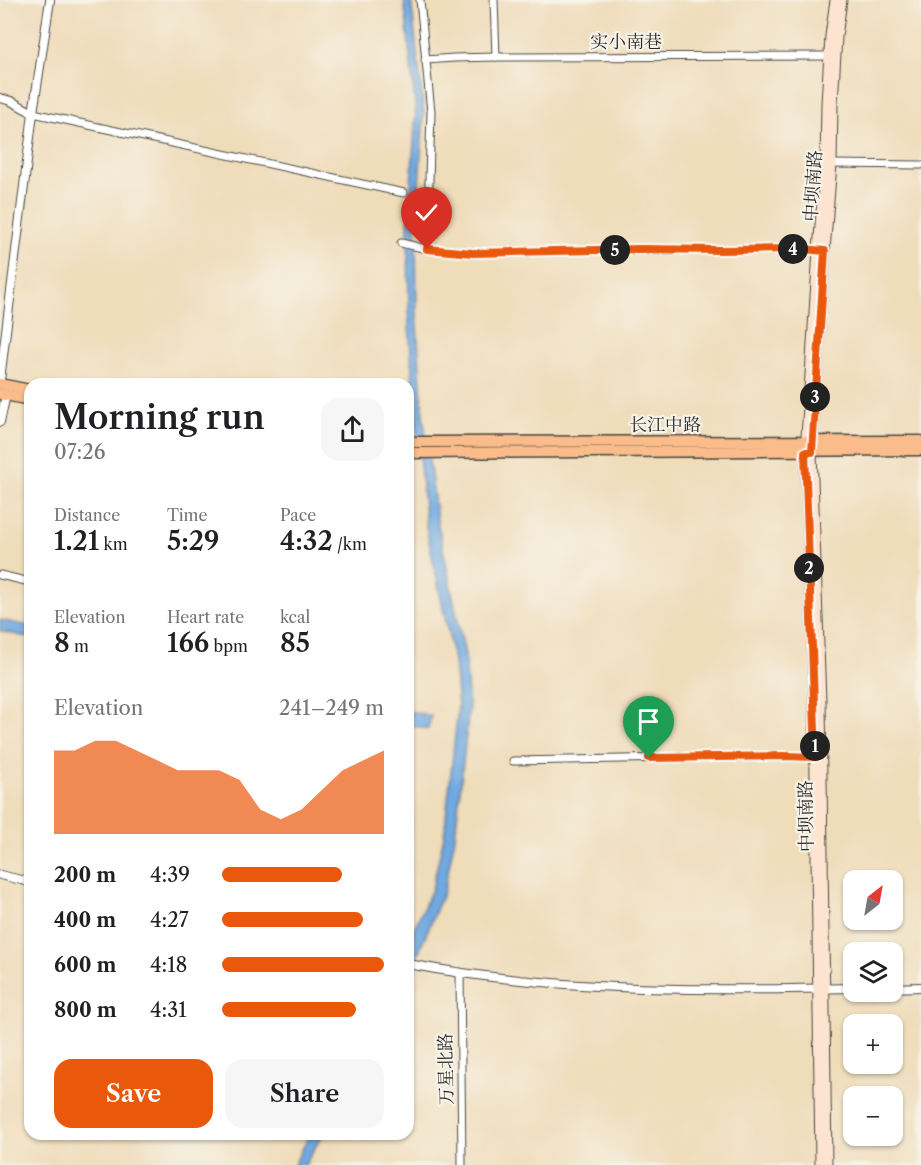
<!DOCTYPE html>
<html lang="en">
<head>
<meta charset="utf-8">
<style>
	body { margin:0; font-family:"Libre Caslon Text","Noto Serif SC",serif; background:#f6f6f6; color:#202124; height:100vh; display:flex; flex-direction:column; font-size:22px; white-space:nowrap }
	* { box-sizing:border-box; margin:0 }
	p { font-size:20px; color:#757577 }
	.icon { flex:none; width:33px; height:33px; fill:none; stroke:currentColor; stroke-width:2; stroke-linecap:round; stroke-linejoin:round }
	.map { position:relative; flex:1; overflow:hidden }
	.details { position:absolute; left:24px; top:378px; width:390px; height:762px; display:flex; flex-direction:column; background:#fff; border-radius:18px; box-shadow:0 2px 4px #0004 }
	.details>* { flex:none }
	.needle { width:39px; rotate:31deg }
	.fabs { position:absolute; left:843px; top:870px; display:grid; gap:12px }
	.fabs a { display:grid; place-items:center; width:60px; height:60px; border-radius:12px; background:#fff; box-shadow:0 2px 4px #0004; font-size:30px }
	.pin { position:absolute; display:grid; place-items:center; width:51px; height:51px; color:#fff; margin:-62px -26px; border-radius:50% 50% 50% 0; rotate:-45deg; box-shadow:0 0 6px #0007 }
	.pin .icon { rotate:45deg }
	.km { position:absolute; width:30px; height:30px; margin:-15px; border-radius:50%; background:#222; color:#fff; font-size:16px; line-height:30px; text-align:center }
	.round { display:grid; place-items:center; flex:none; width:63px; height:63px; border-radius:18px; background:#f6f6f6 }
	.head { display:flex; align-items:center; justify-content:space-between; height:102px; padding:0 30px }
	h1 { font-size:33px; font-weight:600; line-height:45px }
	.stats { display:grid; grid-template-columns:repeat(3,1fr); gap:9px; height:102px; padding:6px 30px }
	.stats div { display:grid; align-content:center }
	.stats b { font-size:26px; font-weight:600 }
	.stats small { font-size:16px; font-weight:400 }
	.stats p { font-size:16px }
	.chart { height:168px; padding:12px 30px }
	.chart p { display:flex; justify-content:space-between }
	.chart svg { width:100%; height:108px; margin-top:6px; fill:#ea580c; opacity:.7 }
	.primary-button { display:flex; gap:12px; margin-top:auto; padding:12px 30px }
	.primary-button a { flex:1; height:69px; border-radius:18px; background:#ea580c; color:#fff; font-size:24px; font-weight:600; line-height:69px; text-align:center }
	.primary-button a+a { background:#f6f6f6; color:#202124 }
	ul { padding:0 30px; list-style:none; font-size:20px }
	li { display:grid; grid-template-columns:96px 72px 1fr; align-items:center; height:45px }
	li i { height:15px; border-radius:8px; background:#ea580c }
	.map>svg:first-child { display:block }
</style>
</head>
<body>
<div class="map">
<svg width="921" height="1165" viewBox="0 0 921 1165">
	<rect width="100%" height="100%" fill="#f7f3e8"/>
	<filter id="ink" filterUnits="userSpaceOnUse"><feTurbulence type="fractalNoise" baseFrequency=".0167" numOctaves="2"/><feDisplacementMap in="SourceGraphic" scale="12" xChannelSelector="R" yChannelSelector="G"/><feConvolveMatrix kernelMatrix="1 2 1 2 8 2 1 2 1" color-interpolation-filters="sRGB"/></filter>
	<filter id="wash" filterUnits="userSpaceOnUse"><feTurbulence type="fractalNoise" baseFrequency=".008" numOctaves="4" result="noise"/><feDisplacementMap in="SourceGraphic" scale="24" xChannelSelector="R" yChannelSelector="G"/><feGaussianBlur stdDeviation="1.35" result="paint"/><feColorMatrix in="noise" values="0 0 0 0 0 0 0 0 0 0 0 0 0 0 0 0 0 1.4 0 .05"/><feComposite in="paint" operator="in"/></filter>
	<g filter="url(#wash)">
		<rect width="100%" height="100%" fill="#efdcb9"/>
		<g fill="#70a9e0" stroke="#4e6a86" stroke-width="1.5">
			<path d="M404,0H411L424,112L416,229L417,324L423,414L437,520L465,655L469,707L455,837L444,891L408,978V942L432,889L444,836L458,707L454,661L426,527L415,413L409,325L408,228L416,112Z"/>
			<path d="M0,620L30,626V638L0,631Z"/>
			<path d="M408,711L431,716L428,729L408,725Z"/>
			<path d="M310,1134H324L312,1152L305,1165H294Z"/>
		</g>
	</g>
	<g filter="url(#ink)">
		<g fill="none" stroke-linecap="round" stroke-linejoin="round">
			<g stroke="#484640" stroke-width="9">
				<g id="minor">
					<path d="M420,0L431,112L427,249"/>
					<path d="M494,0L496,57"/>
					<path d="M425,60L454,58L496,57L828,56"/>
					<path d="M33,113L404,193"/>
					<path d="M832,164L921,165"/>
					<path d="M401,243L427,249L473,253L640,249L720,250L803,249L822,251"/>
					<path d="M0,575L30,582"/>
					<path d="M513,761L785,756L815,757"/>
					<path d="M460,972L462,1165"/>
				</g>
			</g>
			<g stroke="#484640" stroke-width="10">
				<g id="tertiary">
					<path d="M0,98L11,101L33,113"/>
					<path d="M0,380L33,113L50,0"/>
					<path d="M0,422L6,395"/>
					<path d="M0,875L30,882"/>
					<path d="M408,964C555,992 705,991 854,988"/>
					<path d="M892,988L921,987"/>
				</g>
			</g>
			<g stroke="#484640" stroke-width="11">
				<g id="secondary">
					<path d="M820,1165L814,701L805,452L818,250L825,163L826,103L830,36L835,0"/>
					<path d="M827,1165L821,701L812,452L825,251L832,164L833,103L837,37L842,0"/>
				</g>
			</g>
			<g stroke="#484640" stroke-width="13">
				<g id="primary">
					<path d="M0,384L30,390"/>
					<path d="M0,394L30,400"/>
					<path d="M408,442L921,441"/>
					<path d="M408,453L921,450"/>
				</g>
			</g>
			<use href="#minor" stroke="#fff" stroke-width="7"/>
			<use href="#tertiary" stroke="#fff" stroke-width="8"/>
			<use href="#secondary" stroke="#fde4d0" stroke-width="9"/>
			<use href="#primary" stroke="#f9bc8a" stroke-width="10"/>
		</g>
	</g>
	<g fill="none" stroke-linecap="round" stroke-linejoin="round" filter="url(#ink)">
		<g stroke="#fff" stroke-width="12">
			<path id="route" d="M427,249L473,253L640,249L720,250L803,249L825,251L812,452H805L816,757L785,756L649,758"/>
		</g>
		<use href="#route" stroke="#ea580c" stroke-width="8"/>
	</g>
	<g text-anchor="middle" stroke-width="4.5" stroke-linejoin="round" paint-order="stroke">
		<g font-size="18" fill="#2b2b2b" stroke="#f7f3e8">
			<text x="626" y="48">实小南巷</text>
			<text transform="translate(813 186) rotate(-86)" y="6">中坝南路</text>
			<text x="665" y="431">长江中路</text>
			<text transform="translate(806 816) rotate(-91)" y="6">中坝南路</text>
			<text transform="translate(446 1069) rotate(-91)" y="6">万星北路</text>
		</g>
	</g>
</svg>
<div class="fabs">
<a><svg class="needle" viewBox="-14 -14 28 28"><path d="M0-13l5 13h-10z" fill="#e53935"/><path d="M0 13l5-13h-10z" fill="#757577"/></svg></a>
<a><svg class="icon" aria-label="layers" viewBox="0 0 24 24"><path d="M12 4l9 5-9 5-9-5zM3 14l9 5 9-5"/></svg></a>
<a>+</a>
<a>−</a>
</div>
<div class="pin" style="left:649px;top:758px;background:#1e9e55"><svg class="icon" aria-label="arrive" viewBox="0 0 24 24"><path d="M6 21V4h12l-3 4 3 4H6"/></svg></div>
<div class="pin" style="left:427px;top:249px;background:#d93025"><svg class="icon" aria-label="check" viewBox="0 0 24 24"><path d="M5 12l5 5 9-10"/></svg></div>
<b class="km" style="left:815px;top:746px">1</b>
<b class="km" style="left:809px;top:568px">2</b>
<b class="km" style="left:815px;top:397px">3</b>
<b class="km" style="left:793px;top:249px">4</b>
<b class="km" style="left:615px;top:250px">5</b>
<section class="details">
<div class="head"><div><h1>Morning run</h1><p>07:26</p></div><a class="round"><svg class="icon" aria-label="share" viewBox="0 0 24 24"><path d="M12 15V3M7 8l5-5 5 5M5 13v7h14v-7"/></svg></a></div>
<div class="stats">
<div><p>Distance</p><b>1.21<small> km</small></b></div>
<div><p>Time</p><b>5:29</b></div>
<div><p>Pace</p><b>4:32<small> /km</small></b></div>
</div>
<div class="stats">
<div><p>Elevation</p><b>8<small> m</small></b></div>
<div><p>Heart rate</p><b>166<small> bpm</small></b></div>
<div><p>kcal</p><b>85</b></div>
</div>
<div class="chart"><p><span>Elevation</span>241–249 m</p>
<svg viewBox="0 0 160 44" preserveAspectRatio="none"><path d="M0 44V10L10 10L20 6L30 6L40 10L50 14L60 18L70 18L80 18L90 22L100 34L110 38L120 34L130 26L140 18L150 14L160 10V44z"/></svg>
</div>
<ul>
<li><b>200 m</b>4:39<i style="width:74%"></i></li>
<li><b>400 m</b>4:27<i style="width:87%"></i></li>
<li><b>600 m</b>4:18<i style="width:100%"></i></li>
<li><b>800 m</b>4:31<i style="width:83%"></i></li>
</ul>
<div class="primary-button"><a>Save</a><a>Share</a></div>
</section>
</div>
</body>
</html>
